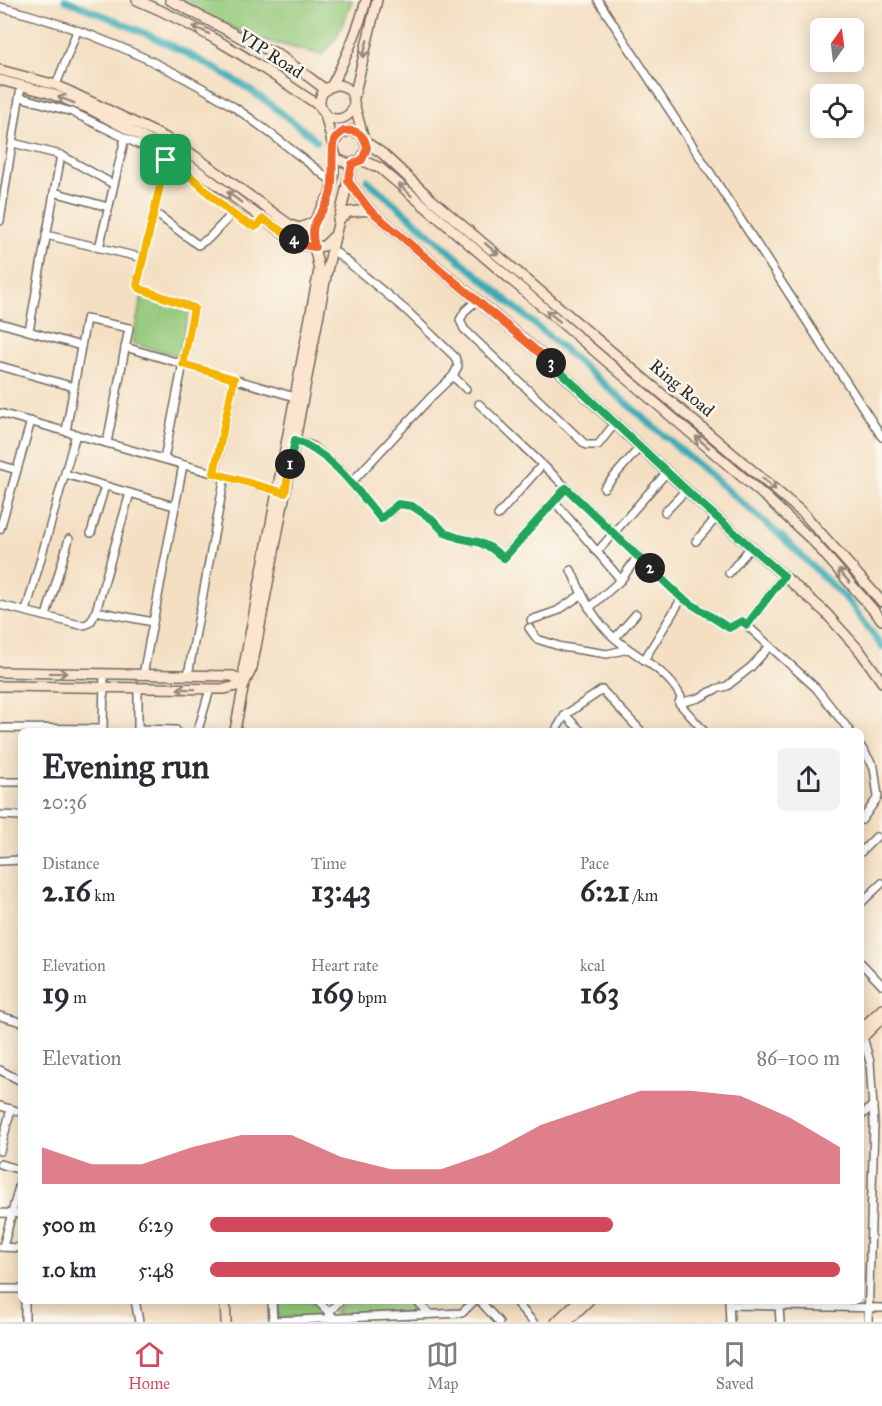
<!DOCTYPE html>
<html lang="en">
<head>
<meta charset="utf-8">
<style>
	body { margin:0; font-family:"IM FELL Great Primer",serif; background:#f2f2f3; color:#2b2b33; height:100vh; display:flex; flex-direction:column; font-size:22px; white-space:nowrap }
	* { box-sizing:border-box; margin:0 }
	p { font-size:20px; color:#7c7c81 }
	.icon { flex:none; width:33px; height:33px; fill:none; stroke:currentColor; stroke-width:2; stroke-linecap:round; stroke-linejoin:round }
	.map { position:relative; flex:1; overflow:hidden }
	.drawer { position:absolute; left:18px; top:728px; width:846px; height:576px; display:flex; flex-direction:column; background:#fff; border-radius:9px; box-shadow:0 3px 15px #0003 }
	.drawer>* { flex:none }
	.needle { width:39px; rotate:14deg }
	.controls { position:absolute; left:810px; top:18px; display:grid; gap:12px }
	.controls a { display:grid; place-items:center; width:54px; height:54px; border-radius:9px; background:#fff; box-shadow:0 3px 15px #0003; font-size:30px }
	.pin { position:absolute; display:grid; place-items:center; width:51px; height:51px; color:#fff; margin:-26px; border-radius:12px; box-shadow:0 3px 9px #0006 }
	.km { position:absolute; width:30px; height:30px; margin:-15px; border-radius:50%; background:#222; color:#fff; font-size:16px; line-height:30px; text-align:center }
	.round { display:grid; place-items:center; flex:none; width:63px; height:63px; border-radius:9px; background:#f2f2f3 }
	.head { display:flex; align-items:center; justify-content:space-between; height:102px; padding:0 24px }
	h1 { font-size:33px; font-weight:700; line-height:45px }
	.stats { display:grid; grid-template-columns:repeat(3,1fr); gap:9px; height:102px; padding:6px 24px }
	.stats div { display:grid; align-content:center }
	.stats b { font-size:30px; font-weight:700 }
	.stats small { font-size:16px; font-weight:400 }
	.stats p { font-size:16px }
	.chart { height:168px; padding:12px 24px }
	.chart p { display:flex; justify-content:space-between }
	.chart svg { width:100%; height:108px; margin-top:6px; fill:#d1495b; opacity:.7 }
	ul { padding:0 24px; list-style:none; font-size:20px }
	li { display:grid; grid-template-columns:96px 72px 1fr; align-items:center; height:45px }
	li i { height:15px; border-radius:8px; background:#d1495b }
	.tabs { display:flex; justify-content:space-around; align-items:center; height:84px; border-top:2px solid #e1e1e2; background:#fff; font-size:16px; color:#7c7c81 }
	.tabs a { display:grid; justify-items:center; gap:3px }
	.tabs .current { color:#d1495b }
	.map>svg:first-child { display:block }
</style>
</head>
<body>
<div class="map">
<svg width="882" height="1322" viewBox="0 0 882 1322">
	<rect width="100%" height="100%" fill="#fbf7ec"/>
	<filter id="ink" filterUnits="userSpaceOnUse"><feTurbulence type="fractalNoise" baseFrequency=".0167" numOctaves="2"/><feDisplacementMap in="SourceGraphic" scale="12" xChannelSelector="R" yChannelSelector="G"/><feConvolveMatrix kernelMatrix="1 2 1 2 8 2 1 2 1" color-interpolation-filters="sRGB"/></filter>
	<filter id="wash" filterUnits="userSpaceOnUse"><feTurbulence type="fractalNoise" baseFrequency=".008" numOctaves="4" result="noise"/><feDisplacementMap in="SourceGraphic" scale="24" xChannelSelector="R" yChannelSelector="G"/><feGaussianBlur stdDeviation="1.35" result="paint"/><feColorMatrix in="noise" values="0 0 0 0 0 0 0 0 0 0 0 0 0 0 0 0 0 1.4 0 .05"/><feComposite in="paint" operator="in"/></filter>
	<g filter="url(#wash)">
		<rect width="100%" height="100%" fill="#f4dfc2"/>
		<g fill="#94c97a" stroke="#607a52" stroke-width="1.5">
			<path d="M178,0H352C345,20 338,39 322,55L252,37Z"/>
			<path d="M142,295L189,311L179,356L132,343Z"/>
			<path d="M410,1300L414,1304L415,1312L338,1315L334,1312L346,1301Z"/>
			<path d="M278,1301H311L322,1311L316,1316L278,1318Z"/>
		</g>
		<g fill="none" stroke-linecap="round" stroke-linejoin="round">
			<g stroke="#3babb7" stroke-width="7">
				<path d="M65,0C117,20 168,42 216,69C252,89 285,115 317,141"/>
				<path d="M367,180L783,538L850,603L882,647"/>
			</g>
		</g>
	</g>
	<g filter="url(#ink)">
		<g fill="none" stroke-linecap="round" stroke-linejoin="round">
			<g stroke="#716a60" stroke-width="10">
				<g id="street">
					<path d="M598,0L882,437"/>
					<path d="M0,7C82,27 163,62 234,107C268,130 300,157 333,182"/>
					<path d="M56,85L77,31"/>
					<path d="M20,97L72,112L146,148L182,169L233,213L252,226H257L263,219"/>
					<path d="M13,143L61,155L113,184"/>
					<path d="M54,192L108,207"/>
					<path d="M154,212L198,245L209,238L233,213"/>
					<path d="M0,221L21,86"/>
					<path d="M46,235L143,258"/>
					<path d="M99,248L125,138"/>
					<path d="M332,249L407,311L455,357L458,366L453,376L431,397L351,483"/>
					<path d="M477,300L465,311L460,320L464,329L586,445H598L616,422"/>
					<path d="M0,323L81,346"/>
					<path d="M29,331L61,155"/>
					<path d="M125,347L298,398"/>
					<path d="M0,366L74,387"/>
					<path d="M453,376L466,389"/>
					<path d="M479,404L682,598L729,628L742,621L816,688L849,730"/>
					<path d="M0,413L280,492"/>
					<path d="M66,431L86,319L129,328L107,443"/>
					<path d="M295,440L312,446L338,468L381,519L398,504L412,506L433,520L445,533L459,538L479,542L491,548L503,558L566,488"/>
					<path d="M164,459L194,308L142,289L137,285L166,160"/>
					<path d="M0,465L17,470"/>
					<path d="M215,473L234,379"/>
					<path d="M65,474L174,506"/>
					<path d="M604,488L640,447"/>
					<path d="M554,501L621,580"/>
					<path d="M665,512L686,490"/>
					<path d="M498,515L542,465"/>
					<path d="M0,529L31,421"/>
					<path d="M91,533L105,486"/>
					<path d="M696,541L717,517"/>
					<path d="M597,552L667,472"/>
					<path d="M571,570C581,593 591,615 609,633C632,656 666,667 681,697L679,703L703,730"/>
					<path d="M729,573L751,547"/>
					<path d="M0,605L80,625C90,626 93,619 96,611L130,493"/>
					<path d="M589,608L621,580L638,556"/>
					<path d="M26,611L76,434"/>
					<path d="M96,611L153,622"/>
					<path d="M46,616L69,539"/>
					<path d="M531,620L557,611L581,595"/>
					<path d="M747,625L784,575"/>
					<path d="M529,628L537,639L562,647L607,654L628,649"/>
					<path d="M615,638L636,614"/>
					<path d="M644,660L682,598"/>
					<path d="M143,675L183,465"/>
					<path d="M188,675L225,476"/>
					<path d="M679,703L699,698L716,689L727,686L751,667L770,646"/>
					<path d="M565,715L580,730"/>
					<path d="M0,728L103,729"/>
					<path d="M138,729L176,730"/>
					<path d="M103,730L104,674"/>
					<path d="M138,730V688"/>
					<path d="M198,730L210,689"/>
					<path d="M556,730L565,715L602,690L640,730"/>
					<path d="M861,747L874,767L878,797L862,820"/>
					<path d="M0,782H21"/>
					<path d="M0,815L21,816"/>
					<path d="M861,852L876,837"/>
					<path d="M0,861L21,860"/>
					<path d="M861,903L882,883"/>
					<path d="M861,963L882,985"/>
					<path d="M0,1016L21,1022"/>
					<path d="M863,1037L870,1062L874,1124L868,1322"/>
					<path d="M0,1070L21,1081"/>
					<path d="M0,1106L21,1112"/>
					<path d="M861,1116L873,1105"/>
					<path d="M0,1151L11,1109"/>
					<path d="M0,1164L21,1170"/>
					<path d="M0,1213L21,1214"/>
					<path d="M0,1247L21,1248"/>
					<path d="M3,1247L21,1179"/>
					<path d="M0,1289H21"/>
					<path d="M135,1300L139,1322"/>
					<path d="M272,1300L273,1322"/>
					<path d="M317,1300L335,1319"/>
					<path d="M416,1300L430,1314"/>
					<path d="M479,1300L499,1322"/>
					<path d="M514,1300L533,1322"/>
					<path d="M729,1301L730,1322"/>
					<path d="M730,1305L882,1308"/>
					<path d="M779,1306L780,1322"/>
					<path d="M329,1312L341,1300"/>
					<path d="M273,1321L462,1313L475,1300"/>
					<path d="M25,1322V1300"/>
				</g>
			</g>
			<g stroke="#716a60" stroke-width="12">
				<g id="secondary">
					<path d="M137,0C204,28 262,67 321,107"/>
					<path d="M170,0L249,42L278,54L326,90"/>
					<path d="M0,70L56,85L164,137L185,149L290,225L300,228L314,222"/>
					<path d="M0,80L49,93L88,108L178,156L263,219L302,245L315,247L324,246L333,237"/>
					<circle cx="337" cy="102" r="17"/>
					<path d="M331,87C346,58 358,31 366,0"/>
					<path d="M354,97L377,0"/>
					<path d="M354,103L363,136"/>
					<path d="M325,114L333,146"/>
					<path d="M366,142L383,154L431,199L804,514L882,602"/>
					<path d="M361,160L367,148L363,136L351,130L339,135L333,146L337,159L349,164L361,160L380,168L768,499L814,542L882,620"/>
					<path d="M348,181L370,210L542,355L698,501L824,611L860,651L882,682"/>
					<path d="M338,220L349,212L370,210"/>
					<path d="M0,672L233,676L244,684"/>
					<path d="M244,682V666L319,270L311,231L314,222L330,194L334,173V154"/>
					<path d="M0,686L225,689L244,684"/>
					<path d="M235,730L244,684L252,668L327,271L352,164"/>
					<path d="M861,1029L882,1009"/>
					<path d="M861,1039L882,1018"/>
					<path d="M225,1300L226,1322"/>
					<path d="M556,1322L579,1300"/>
					<path d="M567,1322L589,1300"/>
				</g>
			</g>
			<use href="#street" stroke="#fff" stroke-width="7"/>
			<use href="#secondary" stroke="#fce5cf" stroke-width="9"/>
		</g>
		<defs><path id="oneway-shaft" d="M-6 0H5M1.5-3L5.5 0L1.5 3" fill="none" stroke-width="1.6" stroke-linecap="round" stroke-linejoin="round" transform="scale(1.5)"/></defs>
		<g stroke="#94887d">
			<use href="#oneway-shaft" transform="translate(201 30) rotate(-154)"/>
			<use href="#oneway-shaft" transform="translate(365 49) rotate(104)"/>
			<use href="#oneway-shaft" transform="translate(66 100) rotate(-159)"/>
			<use href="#oneway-shaft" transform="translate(405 190) rotate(-138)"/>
			<use href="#oneway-shaft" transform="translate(234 197) rotate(-143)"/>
			<use href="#oneway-shaft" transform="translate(492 249) rotate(40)"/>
			<use href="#oneway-shaft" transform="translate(553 316) rotate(-140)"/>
			<use href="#oneway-shaft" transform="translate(702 442) rotate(-140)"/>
			<use href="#oneway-shaft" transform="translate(769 484) rotate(41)"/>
			<use href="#oneway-shaft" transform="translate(844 576) rotate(-132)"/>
			<use href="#oneway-shaft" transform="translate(58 673) rotate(1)"/>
			<use href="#oneway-shaft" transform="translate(186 689) rotate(-179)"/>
		</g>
	</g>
	<g fill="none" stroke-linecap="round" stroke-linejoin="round" filter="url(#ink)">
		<g stroke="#fff" stroke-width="12">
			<path id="split-1" d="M166,160L137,285L141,289L194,308L183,364L234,379L214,473L285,493L290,464"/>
		</g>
		<g stroke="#fff" stroke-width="12">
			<path id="split-2" d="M290,464L295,440C332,454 356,489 381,519L398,504L412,506L433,520L445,533L459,538L478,542L491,548L504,558L566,488L650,568"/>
		</g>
		<g stroke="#fff" stroke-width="12">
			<path id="split-3" d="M551,363L698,501L784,576L747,625L742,621L729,628L682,598L650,568"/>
		</g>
		<g stroke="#fff" stroke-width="12">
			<path id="split-4" d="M294,239L302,245L315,247C307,217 325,217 331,192C334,178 331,149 334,141C336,136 340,134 344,131C357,129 365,135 367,148L362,160L352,164L348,181L370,210L551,363"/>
		</g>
		<g stroke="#fff" stroke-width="12">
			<path id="split-5" d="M166,160C171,163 177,166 182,169C199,182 238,226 257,226L263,219L294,239"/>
		</g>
		<use href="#split-1" stroke="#f5b400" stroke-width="8"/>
		<use href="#split-2" stroke="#22a559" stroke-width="8"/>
		<use href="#split-3" stroke="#22a559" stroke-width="8"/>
		<use href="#split-4" stroke="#f0652b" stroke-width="8"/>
		<use href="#split-5" stroke="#f5b400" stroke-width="8"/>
	</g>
	<g text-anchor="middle" stroke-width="5" stroke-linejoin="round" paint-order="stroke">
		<g font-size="18" fill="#2b2b2b" stroke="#fbf7ec">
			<text transform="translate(271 54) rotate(33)" y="6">VIP Road</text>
			<text transform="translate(682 388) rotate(40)" y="6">Ring Road</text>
		</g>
	</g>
</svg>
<div class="controls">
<a><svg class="needle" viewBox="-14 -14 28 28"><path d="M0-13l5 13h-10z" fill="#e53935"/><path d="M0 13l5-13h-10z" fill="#7c7c81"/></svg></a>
<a><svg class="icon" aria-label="locate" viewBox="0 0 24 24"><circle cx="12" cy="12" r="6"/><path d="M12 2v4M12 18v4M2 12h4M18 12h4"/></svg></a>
</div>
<div class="pin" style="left:166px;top:160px;background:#1e9e55"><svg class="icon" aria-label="arrive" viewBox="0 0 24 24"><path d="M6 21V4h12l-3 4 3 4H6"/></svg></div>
<b class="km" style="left:290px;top:464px">1</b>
<b class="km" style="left:650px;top:568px">2</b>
<b class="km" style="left:551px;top:363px">3</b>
<b class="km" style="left:294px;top:239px">4</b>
<section class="drawer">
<div class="head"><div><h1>Evening run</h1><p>20:36</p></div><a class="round"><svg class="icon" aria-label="share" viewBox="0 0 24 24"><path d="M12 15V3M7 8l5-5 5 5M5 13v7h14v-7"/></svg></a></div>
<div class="stats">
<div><p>Distance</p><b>2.16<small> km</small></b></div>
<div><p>Time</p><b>13:43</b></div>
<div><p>Pace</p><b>6:21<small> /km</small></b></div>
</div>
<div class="stats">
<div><p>Elevation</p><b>19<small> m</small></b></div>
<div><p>Heart rate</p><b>169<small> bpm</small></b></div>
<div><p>kcal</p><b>163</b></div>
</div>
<div class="chart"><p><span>Elevation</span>86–100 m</p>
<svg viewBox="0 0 160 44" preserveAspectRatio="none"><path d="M0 44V29L10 36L20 36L30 29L40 24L50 24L60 33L70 38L80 38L90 31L100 20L110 13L120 6L130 6L140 8L150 17L160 29V44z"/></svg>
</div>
<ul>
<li><b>500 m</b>6:29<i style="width:64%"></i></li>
<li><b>1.0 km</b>5:48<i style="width:100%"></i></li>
</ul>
</section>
</div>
<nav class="tabs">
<a class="current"><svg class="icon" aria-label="home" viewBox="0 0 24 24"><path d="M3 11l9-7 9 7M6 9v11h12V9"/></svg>Home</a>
<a><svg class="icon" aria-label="map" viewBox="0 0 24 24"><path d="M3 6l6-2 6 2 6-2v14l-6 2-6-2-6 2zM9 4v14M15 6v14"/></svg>Map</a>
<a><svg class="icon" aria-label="saved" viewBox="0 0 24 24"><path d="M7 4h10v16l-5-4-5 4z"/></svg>Saved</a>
</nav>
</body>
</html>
